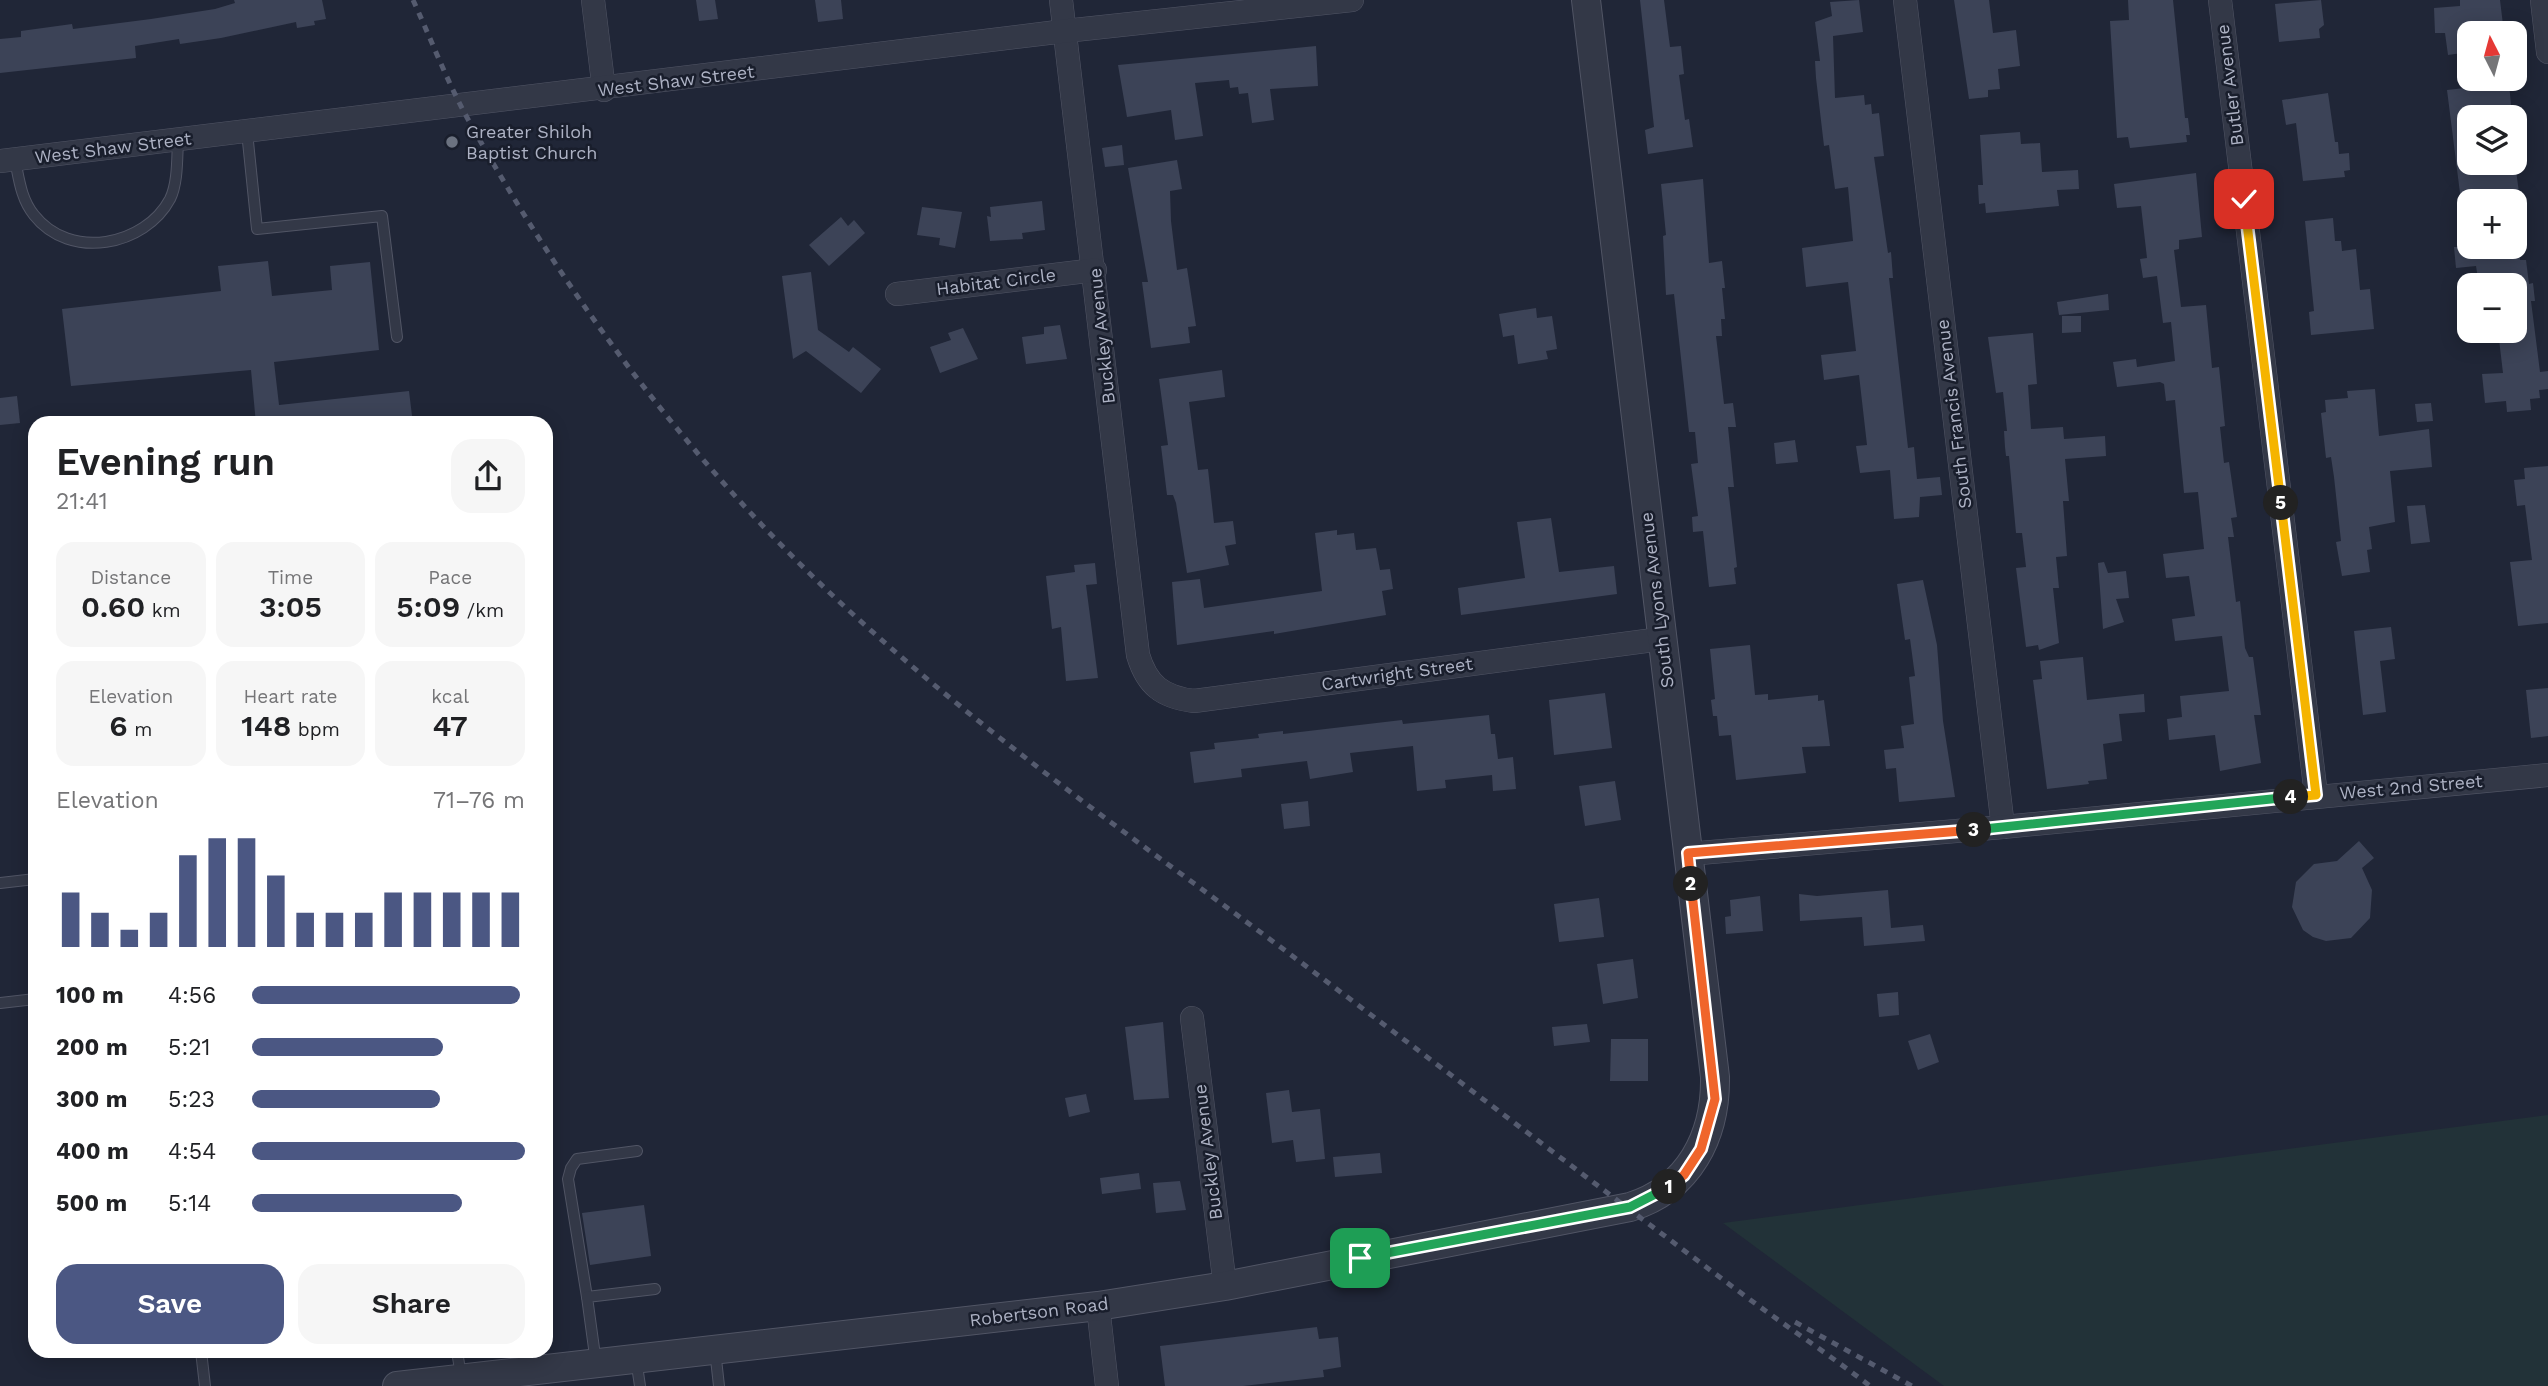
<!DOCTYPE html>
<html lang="en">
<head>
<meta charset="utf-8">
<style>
	body { margin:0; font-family:"Work Sans",sans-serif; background:#f6f6f6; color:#202124; height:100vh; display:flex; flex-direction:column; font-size:26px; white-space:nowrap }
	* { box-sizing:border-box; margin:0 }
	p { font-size:23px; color:#757577 }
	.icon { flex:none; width:38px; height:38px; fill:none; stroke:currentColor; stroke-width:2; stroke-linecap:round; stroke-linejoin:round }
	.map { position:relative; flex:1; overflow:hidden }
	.sheet { position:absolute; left:28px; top:416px; width:525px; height:942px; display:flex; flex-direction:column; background:#fff; border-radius:21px; box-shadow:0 4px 18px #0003 }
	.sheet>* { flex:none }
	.needle { width:46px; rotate:354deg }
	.tools { position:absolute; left:2457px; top:21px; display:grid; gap:14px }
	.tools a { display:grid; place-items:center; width:70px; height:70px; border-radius:14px; background:#fff; box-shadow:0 4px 18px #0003; font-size:35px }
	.pin { position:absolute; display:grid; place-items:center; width:60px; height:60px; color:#fff; margin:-30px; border-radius:14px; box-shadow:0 4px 10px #0006 }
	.km { position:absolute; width:35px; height:35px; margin:-18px; border-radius:50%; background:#222; color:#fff; font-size:19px; line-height:35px; text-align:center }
	.round { display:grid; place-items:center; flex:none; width:74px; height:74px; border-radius:21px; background:#f6f6f6 }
	.overview { display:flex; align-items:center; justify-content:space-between; height:119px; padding:0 28px }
	h1 { font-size:38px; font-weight:600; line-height:52px }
	.figures { display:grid; grid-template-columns:repeat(3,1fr); gap:10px; height:119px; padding:7px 28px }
	.figures div { display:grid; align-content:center; border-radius:18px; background:#f6f6f6; text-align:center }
	.figures b { font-size:30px; font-weight:600 }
	.figures small { font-size:19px; font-weight:400 }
	.figures p { font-size:19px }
	.chart { height:196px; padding:14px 28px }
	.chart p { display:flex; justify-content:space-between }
	.chart svg { width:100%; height:126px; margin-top:7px; stroke:#4b5783; stroke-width:6 }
	.button { display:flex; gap:14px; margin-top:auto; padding:14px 28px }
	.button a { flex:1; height:80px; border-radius:21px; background:#4b5783; color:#fff; font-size:28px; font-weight:600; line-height:80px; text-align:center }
	.button a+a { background:#f6f6f6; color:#202124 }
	ul { padding:0 28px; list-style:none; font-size:23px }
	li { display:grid; grid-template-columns:112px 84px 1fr; align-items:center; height:52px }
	li i { height:18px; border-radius:9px; background:#4b5783 }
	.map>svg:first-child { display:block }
</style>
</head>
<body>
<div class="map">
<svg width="2548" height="1386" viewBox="0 0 2548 1386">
	<rect width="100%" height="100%" fill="#202637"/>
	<path fill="#223238" d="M2548,1115V1386H1944L1723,1223Z"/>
	<g fill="#3c4357">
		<path d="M234,0H322L326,19L314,21L315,25L297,28L296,22L221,38L180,44L179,39L135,46L136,58L0,73V39L21,37V31L72,24L73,29L151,19L215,9L235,3Z"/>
		<path d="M696,0H715L718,19L699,21Z"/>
		<path d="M815,0H841L843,19L818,22Z"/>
		<path d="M1640,0H1664L1670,47L1681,46L1684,74L1679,75L1685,120L1689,119L1693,147L1648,154L1645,130L1654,127Z"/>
		<path d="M1859,0L1863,32L1833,36L1835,98L1864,95L1865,105L1871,104L1872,114L1879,113L1884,156L1874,157L1888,253L1891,252L1893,278H1889L1908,448L1914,447L1917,479L1940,477L1942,495L1920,497L1919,517L1894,519L1890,470L1860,473L1856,446L1867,445L1859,375L1824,380L1821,355L1856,351L1848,282L1806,287L1802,248L1853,241L1848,187L1835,189L1829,145L1824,146L1816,78L1815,61H1820L1815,22L1832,16L1830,2Z"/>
		<path d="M1954,0H1989L1993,33L2016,30L2020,66L1998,69L2000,89L1988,90V97L1969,99Z"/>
		<path d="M2128,0H2173L2185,118H2188L2190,135H2186L2187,142L2130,148L2128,137L2117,138L2110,21L2129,20Z"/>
		<path d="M2321,0L2324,25L2319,29L2320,38L2279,42L2275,4Z"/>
		<path d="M2460,0H2500L2504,33H2469V52L2448,55L2445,33H2435L2434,8L2460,6Z"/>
		<path d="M1316,46L1318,86L1270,89L1274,120L1252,123L1248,93L1239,94L1238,87L1230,88L1229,80L1195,83L1203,136L1175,140L1171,110L1127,117L1118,65Z"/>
		<path d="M2509,83L2512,116L2469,117V163H2515L2520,200L2461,201L2447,90Z"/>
		<path d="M2328,93L2335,142H2338L2339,154L2349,153L2350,170L2344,171L2345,177L2303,181L2296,123L2286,125L2282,100Z"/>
		<path d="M2020,132L2021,144L2040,143L2042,172L2078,170L2079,189L2057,190L2059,206L1986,213L1985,203L1979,204L1978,185H1983L1980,135Z"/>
		<path d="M1122,145L1124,165L1105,167L1102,148Z"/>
		<path d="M1177,160L1182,189L1170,191L1171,221L1177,270L1187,268L1196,326L1188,327L1190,343L1151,348L1142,282H1148L1128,168Z"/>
		<path d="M2196,173L2202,237L2179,240V249L2174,250L2181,307L2206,305L2212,368L2219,367L2225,426L2220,427L2224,463L2229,462L2237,517L2231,518L2234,537H2228L2236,602L2240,601L2245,648L2249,657H2253L2261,715H2254L2261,763L2220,771L2215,735L2169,740L2167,719L2182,717L2180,696L2229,691L2222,636L2175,641L2172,619L2195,616L2189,576L2166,578L2163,554L2204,549L2198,492L2184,493L2175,400L2166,401L2164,384L2160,382L2117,387L2113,362L2136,359L2137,367L2175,361L2171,322L2163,323L2157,276L2143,278L2140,259L2147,258L2141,206L2117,208L2114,184Z"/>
		<path d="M1703,179L1709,263L1722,261L1725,288H1722L1725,319H1721L1722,336H1716L1724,404L1733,403L1736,427H1728L1734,487H1728L1737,567L1734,568L1736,584L1709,587L1703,531L1693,532L1692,517L1698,516L1691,464L1698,463L1695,432H1689L1674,294L1666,295L1663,236L1666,235L1661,184Z"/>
		<path d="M1042,201L1045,230L1022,233L1023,239L990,241L987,216L991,217L990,207Z"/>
		<path d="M922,207L962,212L955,248L939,245L940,238L917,235Z"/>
		<path d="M841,217L848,226L854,220L865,233L829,266L809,245Z"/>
		<path d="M2333,218L2335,241H2341L2342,251L2356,249L2360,290L2370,289L2374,329L2311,335L2309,312L2314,311L2305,221Z"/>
		<path d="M2454,247H2519L2520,260H2526L2529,284L2533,283L2535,301H2531L2540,372L2548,371V389L2539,390L2540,398L2530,399L2531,410L2507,412L2506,401L2485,403L2482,374L2503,373L2498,331H2515V285H2479L2476,266L2456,268Z"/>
		<path d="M268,261L272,296L332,290L330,266L370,262L379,350L274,362L279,405L409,391L413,424H256L251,370L71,386L62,309L221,291L218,266Z"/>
		<path d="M811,272L818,330L849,352L853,347L881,369L861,393L806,351L793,359L782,276Z"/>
		<path d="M2108,294L2109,310L2059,315L2057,302Z"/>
		<path d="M1536,308L1537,318L1552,316L1557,349L1546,351L1548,359L1518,364L1514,335L1503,337L1499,314Z"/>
		<path d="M2062,316H2081V332L2062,333Z"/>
		<path d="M1060,325L1067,359L1026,364L1022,337L1044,334V327Z"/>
		<path d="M963,328L978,359L940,373L930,347L951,340L948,333Z"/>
		<path d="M2033,333L2037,384L2028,385L2031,429L2063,427L2064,439L2105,436L2106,456L2065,459L2069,501H2063L2067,556L2056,557L2059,588H2053L2059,643L2039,650L2038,645L2026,647L2016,568L2026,567L2022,533H2016L2009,456H2006L2005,447L2004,431H2007L2003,392L1996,393L1988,337Z"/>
		<path d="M1222,370L1225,397L1189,402L1198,470L1208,469L1214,523L1233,521L1236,544L1225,546L1229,565L1187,573L1176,503L1173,495H1167L1161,446L1168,445L1159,379Z"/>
		<path d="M2375,389L2379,436L2429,429L2432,467L2390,471L2395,522L2369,527L2372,549L2367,550L2370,572L2342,576L2336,542L2341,541L2334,477L2331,457L2326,458L2321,413L2326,412L2325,400L2348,398L2347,391Z"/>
		<path d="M17,396L20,423L0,425V398Z"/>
		<path d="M2431,403L2433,421L2417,422L2415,404Z"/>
		<path d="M1795,440L1798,462L1776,464L1774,443Z"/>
		<path d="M2548,466V623L2518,626L2510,562L2532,560L2525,505L2517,506L2514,480L2525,479L2524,468Z"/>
		<path d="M2425,505L2430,542L2411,544L2407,506Z"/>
		<path d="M1551,518L1559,572L1614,566L1617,594L1461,615L1458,588L1525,578L1517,522Z"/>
		<path d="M1337,530V535L1354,533L1356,550L1376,548L1380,570L1390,569L1393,589L1382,591L1386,615L1274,634V631L1177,645L1172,582L1200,579L1204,608L1322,591L1315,533Z"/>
		<path d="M2104,562L2108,573L2126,571L2129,598L2116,599L2124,622L2103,629L2098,563Z"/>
		<path d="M1095,563L1097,584L1086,585L1098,678L1066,681L1061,627L1052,629L1046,576L1075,572L1074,565Z"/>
		<path d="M1923,580L1937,645L1943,721L1955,797L1899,802L1896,768L1886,769L1884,750L1904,748L1901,726L1914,724L1909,677L1915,676L1910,639L1905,640L1897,584Z"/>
		<path d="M2391,627L2395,659L2380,661L2386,712L2363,715L2354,631Z"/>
		<path d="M1750,645L1755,695L1768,694V700L1818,695V701L1824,700L1830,746L1802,747L1806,773L1736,780L1731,735L1719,736L1717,716H1713L1711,700L1715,699L1710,649Z"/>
		<path d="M2083,657L2087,700L2144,694L2145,712L2119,714L2122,741L2103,744L2107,779L2088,781L2089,784L2047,789L2033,680L2042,679L2040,661Z"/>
		<path d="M2548,688V736L2531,738L2526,690Z"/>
		<path d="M1605,693L1612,748L1554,755L1549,700Z"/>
		<path d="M1489,715L1491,734H1495L1498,759L1513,757L1516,789L1493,791L1492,775L1445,780L1446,788L1417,791L1413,746L1350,753L1353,772L1310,779L1307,761L1241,769L1242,777L1194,783L1190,752L1215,749L1214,743L1259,738L1258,734L1283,731V734L1402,720L1403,724Z"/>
		<path d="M1615,781L1621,820L1585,826L1579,786Z"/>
		<path d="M1308,801L1310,826L1284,829L1281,804Z"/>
		<path d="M2359,841L2374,858L2362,868L2372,890L2370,918L2351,938L2326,941L2313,937L2303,930L2292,907L2296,882L2314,864L2337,861Z"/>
		<path d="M1888,890L1891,928L1923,925L1925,941L1864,946L1862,917L1800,921L1799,894L1817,896Z"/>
		<path d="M1760,896L1763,931L1726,934L1725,917L1731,916L1730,900Z"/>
		<path d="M1599,898L1604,937L1559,942L1554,904Z"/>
		<path d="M1633,959L1638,998L1603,1004L1597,964Z"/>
		<path d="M1898,992L1899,1015L1879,1017L1877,994Z"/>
		<path d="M1163,1022L1169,1098L1134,1100L1125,1027Z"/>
		<path d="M1587,1024L1590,1042L1554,1046L1552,1027Z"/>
		<path d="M1930,1034L1939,1062L1918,1070L1908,1041Z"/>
		<path d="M1611,1039H1648V1081H1610Z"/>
		<path d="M1289,1090L1292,1112L1320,1109L1325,1159L1296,1162L1293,1140L1272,1143L1266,1093Z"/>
		<path d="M1086,1094L1090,1112L1069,1117L1065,1098Z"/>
		<path d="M1380,1153L1382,1173L1335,1177L1333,1157Z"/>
		<path d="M1139,1173L1141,1189L1102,1194L1100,1178Z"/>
		<path d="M1180,1181L1186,1210L1156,1213L1153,1183Z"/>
		<path d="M644,1205L651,1256L590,1265L582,1213Z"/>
		<path d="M1317,1327L1319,1339L1338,1337L1341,1367L1323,1370L1324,1377L1243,1386H1165L1160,1346Z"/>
	</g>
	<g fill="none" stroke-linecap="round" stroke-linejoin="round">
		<g stroke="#515565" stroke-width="12">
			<g id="service">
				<path d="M247,132L257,229L382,216L397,337"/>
				<path d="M15,160C19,179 21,199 34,215C70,261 145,246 170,199C178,183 177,158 178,140"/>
				<path d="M0,883L35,879"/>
				<path d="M0,1003L35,999"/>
				<path d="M587,1297L568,1179L571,1168L577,1159L637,1151"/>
				<path d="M715,1350L719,1386"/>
				<path d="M201,1351L205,1386"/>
				<path d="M457,1351L461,1376"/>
				<path d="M636,1359L640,1386"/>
				<path d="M596,1363L587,1297L655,1289"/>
			</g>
		</g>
		<g stroke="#515565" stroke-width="24">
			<g id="minor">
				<path d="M593,0L604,90"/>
				<path d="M1061,0L1138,655C1147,685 1162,697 1194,701L1661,639"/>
				<path d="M1905,0L2003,827"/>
				<path d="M2220,0L2316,795"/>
				<path d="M2542,0L2548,52"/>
				<path d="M0,161L1065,31L1352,0"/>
				<path d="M897,294L1095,270"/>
				<path d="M1688,854L2003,827L2548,775"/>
				<path d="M1192,1018L1225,1286"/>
				<path d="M1098,1306L1107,1386"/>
			</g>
		</g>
		<g stroke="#515565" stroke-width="30">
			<path id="tertiary" d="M397,1386L1098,1306L1225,1286L1630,1207C1689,1189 1716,1136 1715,1077L1586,0"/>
		</g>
		<use href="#service" stroke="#333847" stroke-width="10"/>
		<use href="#minor" stroke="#333847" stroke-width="23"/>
		<use href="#tertiary" stroke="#333847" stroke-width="28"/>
		<g stroke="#555b6f" stroke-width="5" stroke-dasharray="7 7" stroke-linecap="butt">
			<path d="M413,0C430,37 445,76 464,112C569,303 703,481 866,626C995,742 1139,842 1279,946C1432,1060 1584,1176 1737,1290C1781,1323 1827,1353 1870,1386"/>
			<path d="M1795,1322L1912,1386"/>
		</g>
	</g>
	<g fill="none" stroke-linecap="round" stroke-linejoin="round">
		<g stroke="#fff" stroke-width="14">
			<path id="split-1" d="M1360,1258L1630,1207L1669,1187"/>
		</g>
		<g stroke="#fff" stroke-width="14">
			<path id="split-2" d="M1669,1187L1684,1175L1701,1149L1715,1099L1691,884"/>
		</g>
		<g stroke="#fff" stroke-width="14">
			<path id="split-3" d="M1691,884L1688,853L1974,830"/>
		</g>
		<g stroke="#fff" stroke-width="14">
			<path id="split-4" d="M1974,830L2291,797"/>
		</g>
		<g stroke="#fff" stroke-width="14">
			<path id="split-5" d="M2281,503L2316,795L2291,797"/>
		</g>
		<g stroke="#fff" stroke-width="14">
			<path id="split-6" d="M2244,199L2281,503"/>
		</g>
		<use href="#split-1" stroke="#22a559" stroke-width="9"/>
		<use href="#split-2" stroke="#f0652b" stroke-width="9"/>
		<use href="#split-3" stroke="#f0652b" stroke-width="9"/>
		<use href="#split-4" stroke="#22a559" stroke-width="9"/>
		<use href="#split-5" stroke="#f5b400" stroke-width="9"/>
		<use href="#split-6" stroke="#f5b400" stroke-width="9"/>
	</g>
	<circle fill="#6b7280" stroke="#191e2c" stroke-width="2.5" cx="452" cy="142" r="7"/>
	<g text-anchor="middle" stroke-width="5" stroke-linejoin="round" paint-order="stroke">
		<g font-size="18" fill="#adb2c4" stroke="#191e2c">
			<text transform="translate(676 81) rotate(-7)" y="6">West Shaw Street</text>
			<text transform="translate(2230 85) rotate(-97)" y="6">Butler Avenue</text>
			<text transform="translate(113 148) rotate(-7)" y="6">West Shaw Street</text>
			<text transform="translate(996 282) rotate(-7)" y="6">Habitat Circle</text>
			<text transform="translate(1102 336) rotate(-96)" y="6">Buckley Avenue</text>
			<text transform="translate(1954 414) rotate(-97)" y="6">South Francis Avenue</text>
			<text transform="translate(1657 600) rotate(-97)" y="6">South Lyons Avenue</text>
			<text transform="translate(1397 674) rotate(-8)" y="6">Cartwright Street</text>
			<text transform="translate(2411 787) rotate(-5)" y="6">West 2nd Street</text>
			<text transform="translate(1208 1152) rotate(-97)" y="6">Buckley Avenue</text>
			<text transform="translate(1039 1312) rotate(-7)" y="6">Robertson Road</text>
		</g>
		<g font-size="18" fill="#adb2c4" stroke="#191e2c" text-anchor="start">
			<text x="466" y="138">Greater Shiloh<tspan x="466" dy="21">Baptist Church</tspan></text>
		</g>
	</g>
</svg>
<div class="tools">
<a><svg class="needle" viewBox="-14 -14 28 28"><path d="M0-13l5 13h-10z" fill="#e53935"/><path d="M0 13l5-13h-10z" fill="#757577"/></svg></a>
<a><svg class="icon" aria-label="layers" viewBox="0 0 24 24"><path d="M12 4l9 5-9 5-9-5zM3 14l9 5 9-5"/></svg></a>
<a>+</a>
<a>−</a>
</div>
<div class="pin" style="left:1360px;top:1258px;background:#1e9e55"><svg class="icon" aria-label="arrive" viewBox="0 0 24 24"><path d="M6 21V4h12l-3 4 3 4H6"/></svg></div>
<div class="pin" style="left:2244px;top:199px;background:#d93025"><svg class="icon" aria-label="check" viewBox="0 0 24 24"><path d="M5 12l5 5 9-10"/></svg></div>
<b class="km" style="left:1669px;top:1187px">1</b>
<b class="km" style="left:1691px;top:884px">2</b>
<b class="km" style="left:1974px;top:830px">3</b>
<b class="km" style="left:2291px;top:797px">4</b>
<b class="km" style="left:2281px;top:503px">5</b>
<section class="sheet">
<div class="overview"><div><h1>Evening run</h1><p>21:41</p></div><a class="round"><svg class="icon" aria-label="share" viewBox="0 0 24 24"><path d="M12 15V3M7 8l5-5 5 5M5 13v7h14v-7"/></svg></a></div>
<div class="figures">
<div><p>Distance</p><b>0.60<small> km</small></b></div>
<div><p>Time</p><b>3:05</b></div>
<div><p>Pace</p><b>5:09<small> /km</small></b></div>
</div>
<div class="figures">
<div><p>Elevation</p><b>6<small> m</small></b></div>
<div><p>Heart rate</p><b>148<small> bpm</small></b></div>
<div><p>kcal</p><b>47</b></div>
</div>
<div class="chart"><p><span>Elevation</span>71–76 m</p>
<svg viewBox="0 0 160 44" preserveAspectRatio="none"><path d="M5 44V25M15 44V32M25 44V38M35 44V32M45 44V12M55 44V6M65 44V6M75 44V19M85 44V32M95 44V32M105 44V32M115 44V25M125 44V25M135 44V25M145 44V25M155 44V25"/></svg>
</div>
<ul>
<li><b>100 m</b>4:56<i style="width:98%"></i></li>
<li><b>200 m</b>5:21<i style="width:70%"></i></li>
<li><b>300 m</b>5:23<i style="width:69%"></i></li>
<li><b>400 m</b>4:54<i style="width:100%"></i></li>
<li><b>500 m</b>5:14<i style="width:77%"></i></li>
</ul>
<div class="button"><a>Save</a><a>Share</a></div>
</section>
</div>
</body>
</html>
